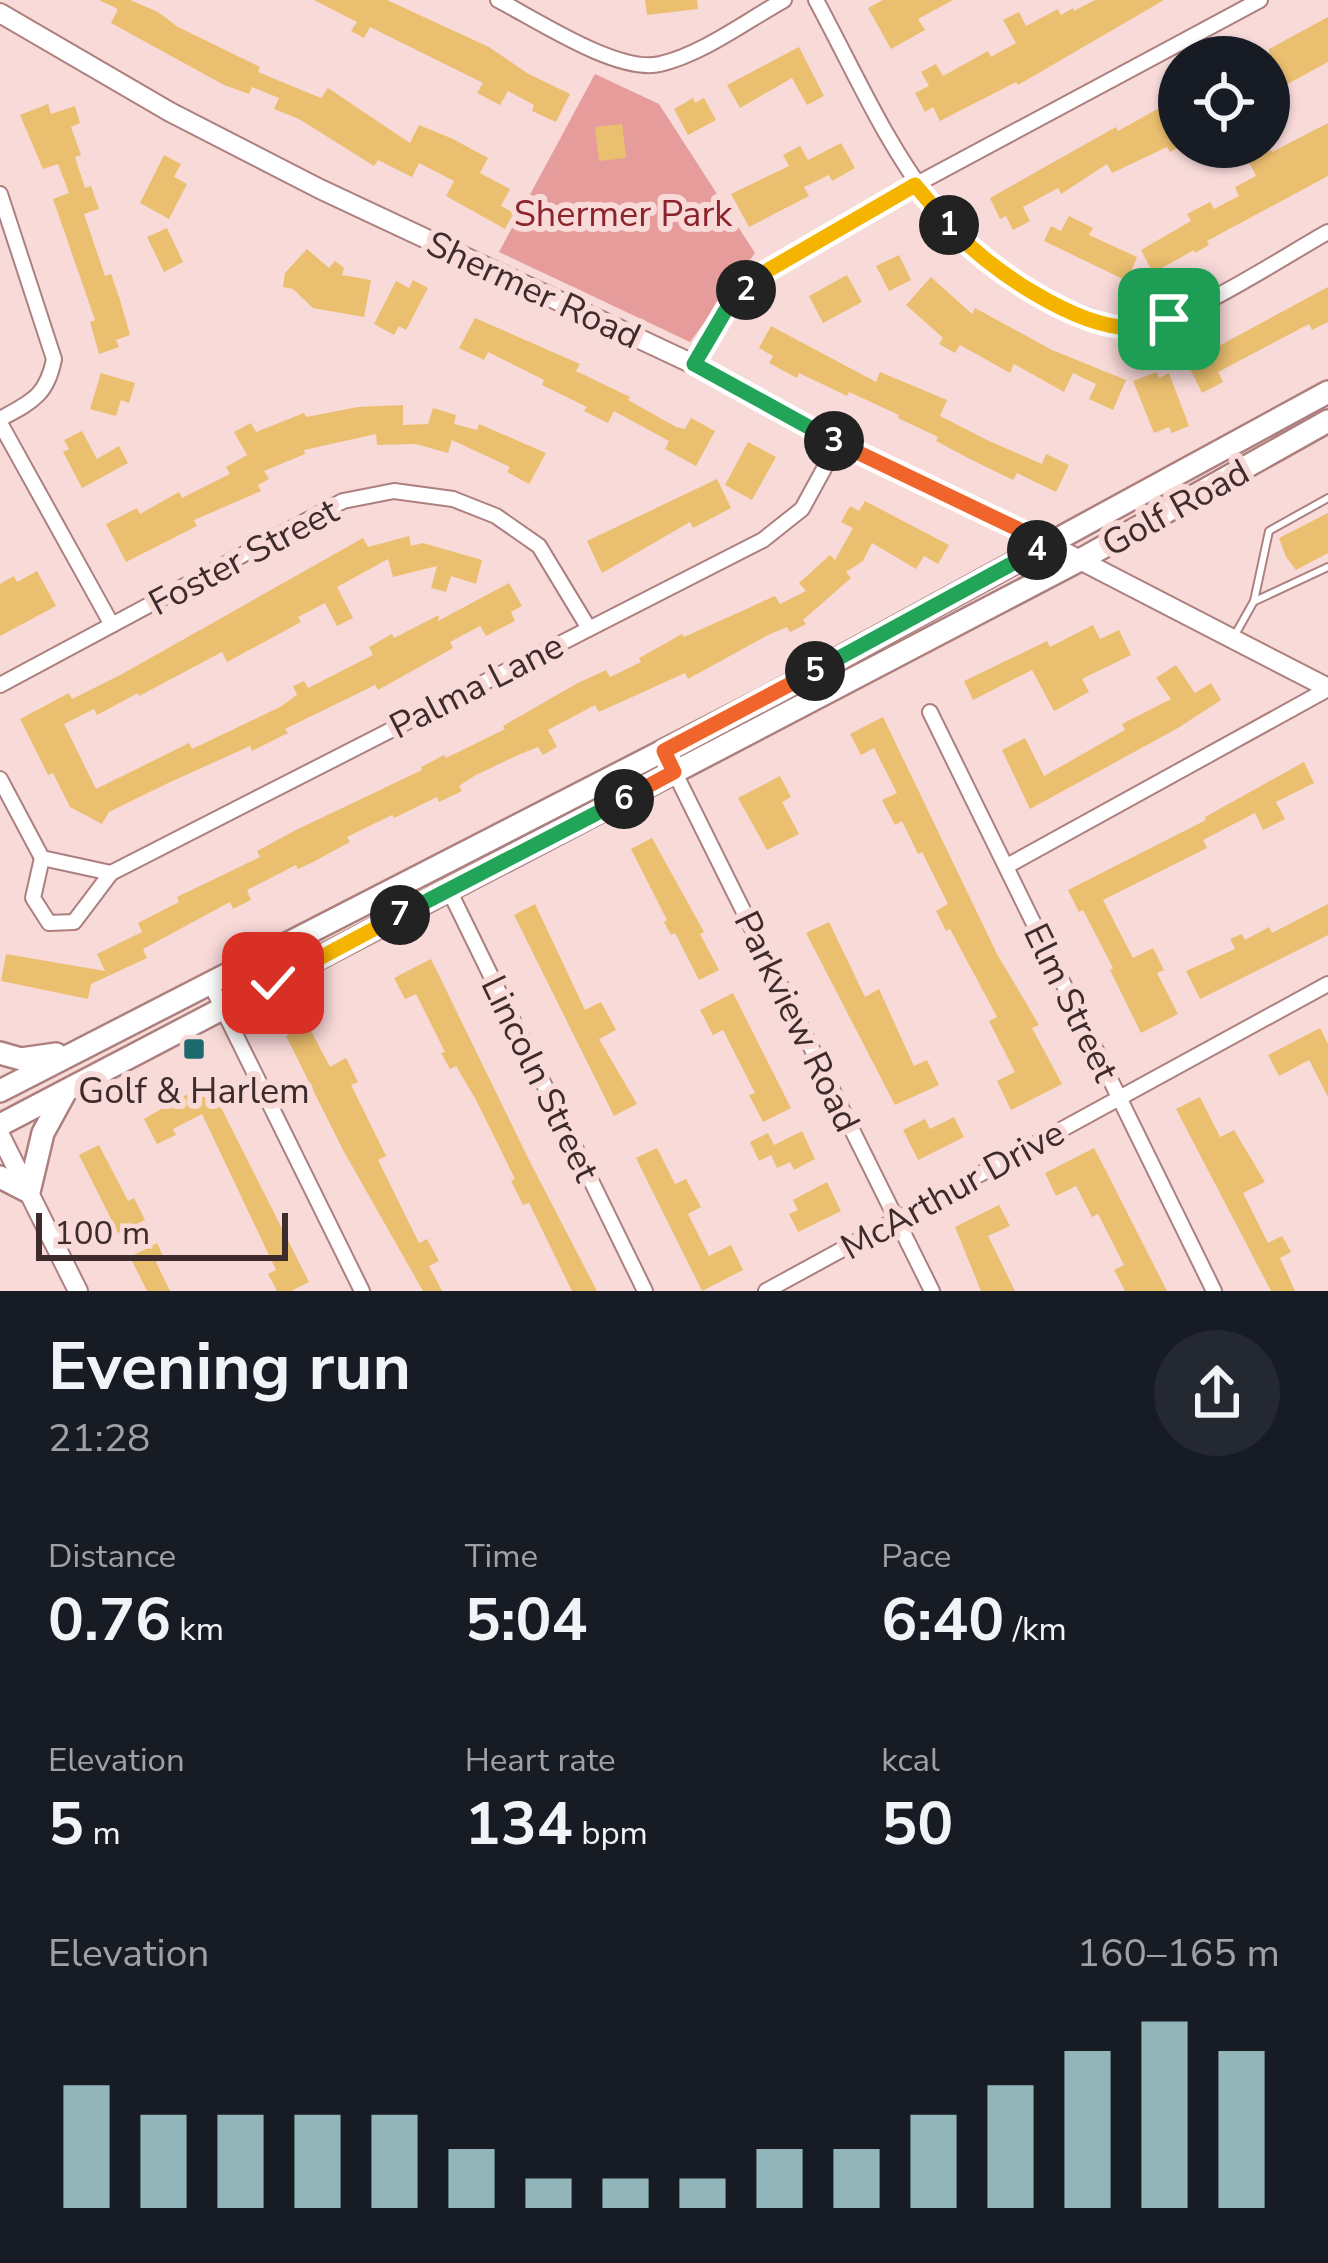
<!DOCTYPE html>
<html lang="en">
<head>
<meta charset="utf-8">
<style>
	body { margin:0; font-family:"Nunito Sans",sans-serif; background:#242831; color:#f1f3f6; height:100vh; display:flex; flex-direction:column; font-size:45px; white-space:nowrap }
	* { box-sizing:border-box; margin:0 }
	p { font-size:39px; color:#9ea1a6 }
	.icon { flex:none; width:66px; height:66px; fill:none; stroke:currentColor; stroke-width:2; stroke-linecap:round; stroke-linejoin:round }
	.map { position:relative; height:1291px; overflow:hidden }
	.panel { display:flex; flex-direction:column; background:#171b24; flex:1 }
	.panel>* { flex:none }
	.controls { position:absolute; left:1158px; top:36px; display:grid; gap:24px }
	.controls a { display:grid; place-items:center; width:132px; height:132px; border-radius:50%; background:#171b24; box-shadow:0 3px 9px #0004; font-size:60px }
	.scale { position:absolute; left:36px; bottom:30px; width:252px; box-sizing:border-box; padding-left:12px; border:6px solid #3e2b2b; border-top:0; font-size:33px; line-height:42px; white-space:nowrap; color:#3e2b2b; -webkit-text-stroke:9px #f8dad9; paint-order:stroke }
	.pin { position:absolute; display:grid; place-items:center; width:102px; height:102px; color:#fff; margin:-51px; border-radius:24px; box-shadow:0 6px 18px #0006 }
	.km { position:absolute; width:60px; height:60px; margin:-30px; border-radius:50%; background:#222; color:#fff; font-size:33px; line-height:60px; text-align:center }
	.round { display:grid; place-items:center; flex:none; width:126px; height:126px; border-radius:63px; background:#242831 }
	.overview { display:flex; align-items:center; justify-content:space-between; height:204px; padding:0 48px }
	h1 { font-size:66px; font-weight:700; line-height:90px }
	.metrics { display:grid; grid-template-columns:repeat(3,1fr); gap:18px; height:204px; padding:12px 48px }
	.metrics div { display:grid; align-content:center }
	.metrics b { font-size:60px; font-weight:700 }
	.metrics small { font-size:33px; font-weight:400 }
	.metrics p { font-size:33px }
	.chart { height:336px; padding:24px 48px }
	.chart p { display:flex; justify-content:space-between }
	.chart svg { width:100%; height:216px; margin-top:12px; stroke:#92b5b9; stroke-width:6 }
	.map>svg:first-child { display:block }
</style>
</head>
<body>
<div class="map">
<svg width="1328" height="1291" viewBox="0 0 1328 1291">
	<rect width="100%" height="100%" fill="#f8dad9"/>
	<path fill="#e59c9a" d="M595,74L659,104L755,253L690,342L499,252Z"/>
	<g fill="#ebbf70">
		<path d="M99,0H130L158,12L178,27L260,67L258,72L321,98L328,88L410,143L419,125L453,139L488,158L480,173L510,189L501,206L514,213L505,229L446,196L454,181L419,163L412,177L378,160L374,166L299,119L274,109L279,98L252,87L249,94L224,85L111,23L118,9Z"/>
		<path d="M314,0H387L489,47L527,73L570,94L556,122L532,111L534,105L508,91L500,105L477,93L483,83L370,27L364,38L351,31L357,22Z"/>
		<path d="M645,0H697L698,9L647,15Z"/>
		<path d="M883,0H953L918,19L925,30L891,49L868,8Z"/>
		<path d="M1095,0H1164L1018,85L1016,82L940,121L933,107L925,112L915,93L929,86L921,72L936,64L943,76L988,51L991,57L1016,43L1003,20L1019,12L1026,26L1058,9L1061,15L1073,8L1074,11Z"/>
		<path d="M1328,17V62L1269,94V49Z"/>
		<path d="M799,47L824,96L807,105L792,78L740,108L727,85Z"/>
		<path d="M1179,97V147L1170,152L1167,147L1112,173L1107,164L1061,194L1058,188L1023,207L1030,221L1013,230L1006,216L1000,219L990,198L1116,127L1118,131Z"/>
		<path d="M693,98L695,103L704,98L716,120L688,135L674,109Z"/>
		<path d="M48,104L51,114L75,106L80,123L71,127L81,155L75,157L85,188L91,186L99,209L84,214L105,276L111,274L120,300L130,335L116,340L119,347L99,354L90,322L95,320L53,199L69,193L58,164L43,169L20,115Z"/>
		<path d="M1328,123V176L1207,241L1209,245L1195,253L1194,250L1153,273L1141,250L1191,221L1187,214L1210,202L1214,209L1239,196L1235,187L1256,176L1241,147H1269L1272,152Z"/>
		<path d="M622,124L626,158L599,161L595,127Z"/>
		<path d="M841,143L855,168L832,181L829,175L804,187L809,196L749,227L731,194L789,166L783,155L800,146L808,160Z"/>
		<path d="M164,155L181,164L174,177L187,184L169,219L140,203Z"/>
		<path d="M1069,216L1093,228L1089,235L1137,257L1127,281L1044,241L1051,226L1061,231Z"/>
		<path d="M167,228L183,262L164,272L147,237Z"/>
		<path d="M307,249L329,268L335,261L344,268L342,275L371,280L364,317L313,308L293,289L283,287L285,273Z"/>
		<path d="M899,255L911,280L889,291L876,266Z"/>
		<path d="M847,275L862,302L823,323L809,296Z"/>
		<path d="M931,277L972,314L975,308L1052,350L1126,380L1113,410L1089,399L1096,384L1073,373L1064,392L1014,364L1010,373L960,345L955,353L939,344L943,338L906,305Z"/>
		<path d="M413,280L428,288L406,330L399,326L394,335L374,324L396,281L409,288Z"/>
		<path d="M1328,287V322L1312,330L1309,324L1218,372L1223,382L1202,393L1187,363Z"/>
		<path d="M475,318L580,364L576,371L630,397L628,400L676,427L685,429L691,418L715,431L696,466L665,449L669,441L614,411L608,423L584,411L587,407L542,385L544,380L488,352L484,360L459,348Z"/>
		<path d="M771,326L876,382L880,372L947,400L940,416L989,441L1042,464L1046,454L1069,465L1056,492L1017,473L1013,480L970,459L936,441L938,437L898,418L899,415L849,392L847,396L799,373L797,378L769,363L773,356L759,348Z"/>
		<path d="M1157,372L1159,378L1169,373L1189,426L1172,433L1169,427L1154,433L1133,381Z"/>
		<path d="M101,373L135,383L129,403L121,400L116,416L90,409Z"/>
		<path d="M403,405V425L428,424L433,408L456,415L454,424L477,430L479,424L546,453L529,484L507,472L510,467L452,440L448,453L416,444L377,445L376,434L304,450L305,454L264,471L269,479L258,485L261,491L194,520L197,526L126,562L106,524L137,508L140,514L179,492L182,498L230,474L226,467L247,455L234,432L251,423L256,432L304,413L306,417L358,407Z"/>
		<path d="M82,431L97,459L119,446L128,463L82,488L63,452L69,449L64,440Z"/>
		<path d="M748,442L776,457L752,500L725,485Z"/>
		<path d="M717,479L731,508L693,528L690,522L602,573L587,541Z"/>
		<path d="M865,501L949,545L938,564L924,556L916,569L872,543L863,561L846,572L851,578L803,620L806,624L790,632L787,627L768,635L688,679L685,673L599,712L595,705L548,730L557,747L543,755L538,747L518,755L474,776L459,786L462,791L439,802L437,797L394,818L392,815L347,837L350,842L313,862L298,869L296,865L247,890L251,900L233,909L230,902L143,949L147,958L91,984L88,999L1,981L6,954L105,971L97,954L142,932L138,923L179,902L177,897L260,857L257,851L296,830L422,770L421,767L444,755L446,758L505,729L503,726L576,684L606,670L610,677L641,662L639,658L682,634L684,637L775,596L780,604L806,591L799,583L830,555L835,560L853,528L841,522L850,506L859,511Z"/>
		<path d="M1328,513V553L1296,570L1286,557L1279,538Z"/>
		<path d="M409,536L411,546L423,543L482,560L476,584L451,576L446,592L431,588L437,566L393,577L388,559L337,587L353,618L337,626L325,603L298,617L301,622L227,662L222,652L139,696L138,693L97,715L94,709L64,724L96,789L189,743L192,749L280,707L297,695L293,686L304,681L308,688L373,655L369,647L392,634L394,638L439,615L438,621L509,583L522,606L511,612L515,621L486,636L480,626L450,642L453,648L378,690L375,685L285,729L288,733L252,751L250,746L166,784L109,812L102,824L70,807L53,773L48,775L20,719L69,693L72,699L122,674L363,538L368,547Z"/>
		<path d="M37,571L56,606L0,636V584L14,576L17,582Z"/>
		<path d="M1093,625L1100,639L1119,630L1131,655L1082,679L1089,692L1054,711L1032,670L973,700L964,681L1047,641L1050,647Z"/>
		<path d="M1176,665L1195,693L1211,683L1221,700L1178,728L1030,809L1002,750L1025,738L1044,776L1125,730L1122,724L1171,699L1156,678Z"/>
		<path d="M883,717L997,954L1039,1025L1032,1028L1062,1084L1011,1110L997,1081L1015,1072L989,1021L997,1017L950,929L946,931L936,911L948,904L922,852L918,854L902,821L895,825L882,800L897,793L874,748L861,755L850,734Z"/>
		<path d="M1304,762L1314,783L1276,802L1285,819L1263,830L1255,813L1203,840L1207,848L1103,900L1133,958L1153,948L1164,970L1157,973L1178,1014L1141,1033L1110,970L1113,968L1083,910L1079,912L1068,890L1206,820L1205,817Z"/>
		<path d="M780,776L791,797L782,802L799,834L767,850L738,798Z"/>
		<path d="M652,838L704,932L700,934L719,970L699,980L675,933L671,935L664,922L667,920L631,849Z"/>
		<path d="M535,904L585,1010L601,1002L616,1030L599,1039L637,1104L614,1116L514,915Z"/>
		<path d="M1328,904V935L1200,999L1186,971L1235,949L1230,939L1242,934L1245,940L1269,927L1272,933Z"/>
		<path d="M829,922L865,997L879,989L914,1066L927,1060L939,1085L895,1105L806,933Z"/>
		<path d="M431,959L529,1160L597,1291H572L529,1203L523,1205L511,1181L515,1179L476,1100L456,1066L450,1069L441,1053L445,1052L416,994L405,999L394,978Z"/>
		<path d="M733,993L791,1108L763,1122L749,1095L755,1093L723,1030L713,1035L700,1010Z"/>
		<path d="M308,1025L330,1067L346,1058L358,1082L351,1085L386,1156L378,1160L419,1243L427,1239L439,1261L429,1266L442,1291H423L343,1150L286,1036Z"/>
		<path d="M1320,1028L1328,1044V1097L1309,1060L1279,1076L1268,1055Z"/>
		<path d="M208,1082L309,1282L291,1291H277L268,1274L276,1270L202,1114L173,1129L176,1135L157,1144L144,1119Z"/>
		<path d="M1200,1097L1220,1137L1234,1130L1265,1182L1243,1193L1268,1243L1282,1236L1291,1252L1280,1258L1295,1291H1271L1176,1109Z"/>
		<path d="M954,1117L964,1137L918,1160L903,1130L925,1119L930,1129Z"/>
		<path d="M802,1131L815,1159L794,1170L790,1162L777,1168L771,1155L759,1161L750,1142L768,1133L774,1145Z"/>
		<path d="M99,1145L128,1201L134,1198L145,1220L118,1233L79,1155Z"/>
		<path d="M657,1148L675,1184L686,1179L701,1207L688,1214L709,1256L731,1245L743,1270L702,1291L636,1158Z"/>
		<path d="M1094,1148L1106,1171L1167,1291H1125L1114,1270L1124,1265L1098,1214L1092,1217L1076,1186L1056,1196L1045,1173Z"/>
		<path d="M827,1182L841,1211L798,1232L789,1214L798,1210L793,1200Z"/>
		<path d="M999,1205L1010,1226L988,1236L1015,1291H981L955,1227Z"/>
		<path d="M157,1243L164,1258L156,1262L170,1291H147L130,1257Z"/>
	</g>
	<g fill="none" stroke-linecap="round" stroke-linejoin="round">
		<g stroke="#ad807f" stroke-width="10">
			<g id="lane">
				<path d="M1255,601L1328,567"/>
				<path d="M1236,633L1254,601L1269,531L1328,498"/>
			</g>
		</g>
		<g stroke="#ad807f" stroke-width="18">
			<g id="street">
				<path d="M498,0C537,20 618,74 660,64C703,54 746,21 784,0"/>
				<path d="M816,0C883,125 929,252 1070,309C1089,316 1112,327 1132,328C1175,329 1286,255 1328,232"/>
				<path d="M0,194L54,359C47,396 31,402 0,419"/>
				<path d="M693,364L727,308L765,271L915,185L1260,0"/>
				<path d="M0,423L112,625"/>
				<path d="M0,685L343,501L394,491L453,499L496,516L539,546L588,627"/>
				<path d="M930,712L1214,1291"/>
				<path d="M664,751L932,1291"/>
				<path d="M0,779L42,858L111,873L763,540L802,509L838,443"/>
				<path d="M42,858L33,898L49,923L74,922L111,873"/>
				<path d="M1007,866L1328,689"/>
				<path d="M447,886L645,1291"/>
				<path d="M210,983L362,1291"/>
				<path d="M766,1291L1328,984"/>
			</g>
		</g>
		<g stroke="#ad807f" stroke-width="22">
			<g id="secondary">
				<path d="M0,13L170,112L320,189L693,364L838,443L1049,544L1328,688"/>
				<path d="M0,1135L78,1291"/>
			</g>
		</g>
		<g stroke="#ad807f" stroke-width="26">
			<g id="primary">
				<path d="M0,1053L21,1059L56,1054"/>
				<path d="M0,1091L766,698L1328,392"/>
				<path d="M0,1125L1080,560L1328,421"/>
				<path d="M0,1177L29,1192L43,1133L66,1091"/>
			</g>
		</g>
		<use href="#lane" stroke="#fff" stroke-width="6"/>
		<use href="#street" stroke="#fff" stroke-width="14"/>
		<use href="#secondary" stroke="#fff" stroke-width="18"/>
		<use href="#primary" stroke="#fff" stroke-width="21"/>
	</g>
	<g fill="none" stroke-linecap="round" stroke-linejoin="round">
		<g stroke="#fff" stroke-width="24">
			<path id="split-1" d="M949,225C985,267 1075,328 1133,328C1144,328 1158,322 1169,319"/>
		</g>
		<g stroke="#fff" stroke-width="24">
			<path id="split-2" d="M746,290L765,272L915,185L949,225"/>
		</g>
		<g stroke="#fff" stroke-width="24">
			<path id="split-3" d="M746,290L727,308L694,364L834,441"/>
		</g>
		<g stroke="#fff" stroke-width="24">
			<path id="split-4" d="M834,441L1049,544L1037,550"/>
		</g>
		<g stroke="#fff" stroke-width="24">
			<path id="split-5" d="M815,671L1037,550"/>
		</g>
		<g stroke="#fff" stroke-width="24">
			<path id="split-6" d="M624,799L674,772L664,751L815,671"/>
		</g>
		<g stroke="#fff" stroke-width="24">
			<path id="split-7" d="M400,915L624,799"/>
		</g>
		<g stroke="#fff" stroke-width="24">
			<path id="split-8" d="M273,983L400,915"/>
		</g>
		<use href="#split-1" stroke="#f5b400" stroke-width="15"/>
		<use href="#split-2" stroke="#f5b400" stroke-width="15"/>
		<use href="#split-3" stroke="#22a559" stroke-width="15"/>
		<use href="#split-4" stroke="#f0652b" stroke-width="15"/>
		<use href="#split-5" stroke="#22a559" stroke-width="15"/>
		<use href="#split-6" stroke="#f0652b" stroke-width="15"/>
		<use href="#split-7" stroke="#22a559" stroke-width="15"/>
		<use href="#split-8" stroke="#f5b400" stroke-width="15"/>
	</g>
	<rect fill="#1d6a6e" stroke="#f8dad9" stroke-width="4.5" x="182" y="1037" width="24" height="24" rx="6"/>
	<g text-anchor="middle" stroke-width="12" stroke-linejoin="round" paint-order="stroke">
		<g font-size="36" fill="#8c242c" stroke="#f8dad9">
			<text x="623" y="226">Shermer Park</text>
		</g>
		<g font-size="36" fill="#3e2b2b" stroke="#f8dad9">
			<text transform="translate(534 289) rotate(25)" y="13">Shermer Road</text>
			<text transform="translate(1175 507) rotate(-29)" y="13">Golf Road</text>
			<text transform="translate(243 556) rotate(-28)" y="13">Foster Street</text>
			<text transform="translate(476 685) rotate(-27)" y="13">Palma Lane</text>
			<text transform="translate(1072 1002) rotate(64)" y="13">Elm Street</text>
			<text transform="translate(798 1021) rotate(64)" y="13">Parkview Road</text>
			<text transform="translate(541 1078) rotate(64)" y="13">Lincoln Street</text>
			<text transform="translate(952 1189) rotate(-29)" y="13">McArthur Drive</text>
		</g>
		<g font-size="36" fill="#3e2b2b" stroke="#f8dad9">
			<text x="194" y="1103">Golf &amp; Harlem</text>
		</g>
	</g>
</svg>
<div class="controls">
<a><svg class="icon" aria-label="locate" viewBox="0 0 24 24"><circle cx="12" cy="12" r="6"/><path d="M12 2v4M12 18v4M2 12h4M18 12h4"/></svg></a>
</div>
<div class="scale">100 m</div>
<div class="pin" style="left:1169px;top:319px;background:#1e9e55"><svg class="icon" aria-label="arrive" viewBox="0 0 24 24"><path d="M6 21V4h12l-3 4 3 4H6"/></svg></div>
<div class="pin" style="left:273px;top:983px;background:#d93025"><svg class="icon" aria-label="check" viewBox="0 0 24 24"><path d="M5 12l5 5 9-10"/></svg></div>
<b class="km" style="left:949px;top:225px">1</b>
<b class="km" style="left:746px;top:290px">2</b>
<b class="km" style="left:834px;top:441px">3</b>
<b class="km" style="left:1037px;top:550px">4</b>
<b class="km" style="left:815px;top:671px">5</b>
<b class="km" style="left:624px;top:799px">6</b>
<b class="km" style="left:400px;top:915px">7</b>
</div>
<section class="panel">
<div class="overview"><div><h1>Evening run</h1><p>21:28</p></div><a class="round"><svg class="icon" aria-label="share" viewBox="0 0 24 24"><path d="M12 15V3M7 8l5-5 5 5M5 13v7h14v-7"/></svg></a></div>
<div class="metrics">
<div><p>Distance</p><b>0.76<small> km</small></b></div>
<div><p>Time</p><b>5:04</b></div>
<div><p>Pace</p><b>6:40<small> /km</small></b></div>
</div>
<div class="metrics">
<div><p>Elevation</p><b>5<small> m</small></b></div>
<div><p>Heart rate</p><b>134<small> bpm</small></b></div>
<div><p>kcal</p><b>50</b></div>
</div>
<div class="chart"><p><span>Elevation</span>160–165 m</p>
<svg viewBox="0 0 160 44" preserveAspectRatio="none"><path d="M5 44V19M15 44V25M25 44V25M35 44V25M45 44V25M55 44V32M65 44V38M75 44V38M85 44V38M95 44V32M105 44V32M115 44V25M125 44V19M135 44V12M145 44V6M155 44V12"/></svg>
</div>
</section>
</body>
</html>
